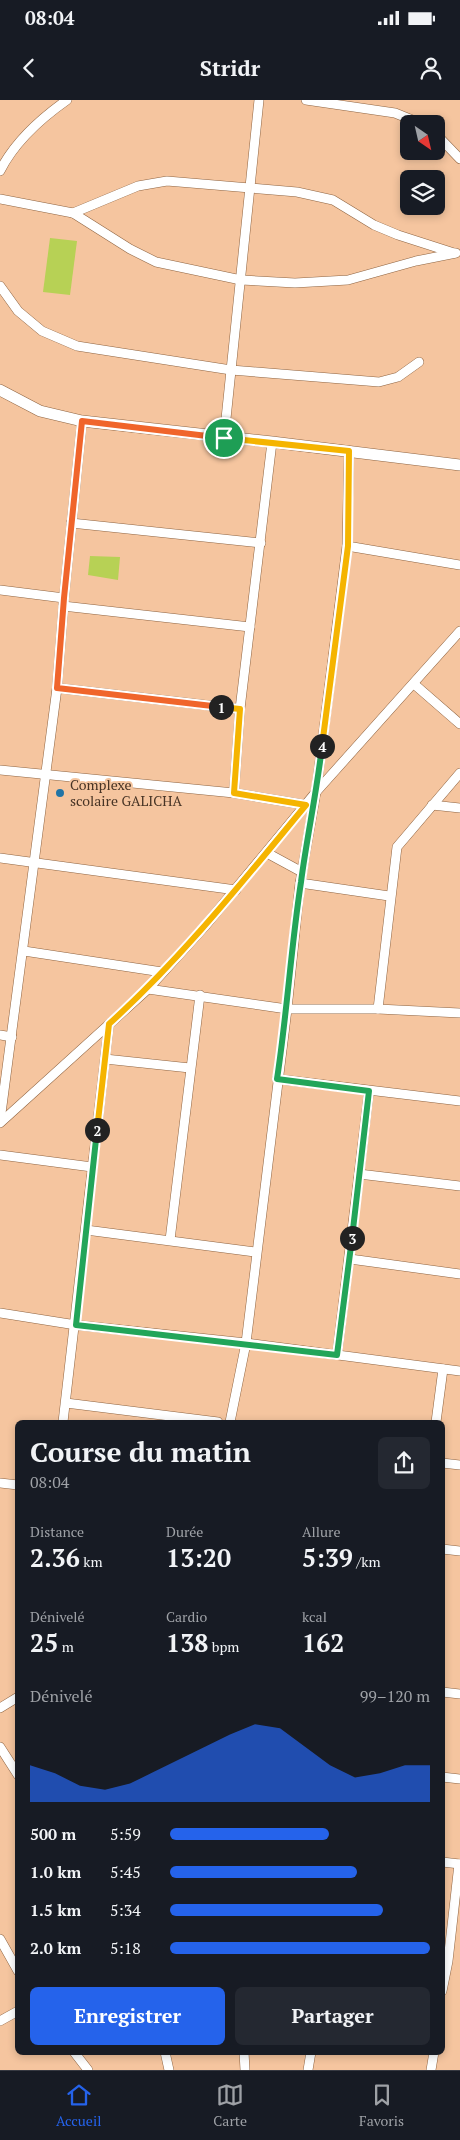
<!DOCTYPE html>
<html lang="fr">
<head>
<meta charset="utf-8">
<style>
	body { margin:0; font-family:"PT Serif",serif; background:#242831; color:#f1f3f6; height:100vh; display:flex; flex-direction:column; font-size:19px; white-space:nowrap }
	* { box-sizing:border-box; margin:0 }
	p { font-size:16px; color:#9ea1a6 }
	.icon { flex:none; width:28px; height:28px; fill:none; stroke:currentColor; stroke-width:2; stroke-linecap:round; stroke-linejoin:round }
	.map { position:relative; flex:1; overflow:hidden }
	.panel { position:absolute; left:15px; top:1320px; width:430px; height:635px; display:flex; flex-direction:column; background:#171b24; border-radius:8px; box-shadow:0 2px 8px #0003 }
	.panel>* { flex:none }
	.needle { width:32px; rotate:146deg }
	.tools { position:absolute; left:400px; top:15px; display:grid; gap:10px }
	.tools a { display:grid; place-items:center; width:45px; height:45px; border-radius:8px; background:#171b24; box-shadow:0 2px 8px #0003; font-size:25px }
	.pin { position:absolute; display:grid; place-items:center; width:42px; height:42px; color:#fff; margin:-21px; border:2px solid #fff; border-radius:50%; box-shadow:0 1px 5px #0007 }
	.km { position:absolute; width:25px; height:25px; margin:-12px; border-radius:50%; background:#222; color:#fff; font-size:14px; line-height:25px; text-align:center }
	.round { display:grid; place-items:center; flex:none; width:52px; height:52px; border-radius:8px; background:#242831 }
	.summary { display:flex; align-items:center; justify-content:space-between; height:85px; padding:0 15px }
	h1 { font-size:28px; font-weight:700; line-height:38px }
	.metrics { display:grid; grid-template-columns:repeat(3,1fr); gap:8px; height:85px; padding:5px 15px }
	.metrics div { display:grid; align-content:center }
	.metrics b { font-size:25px; font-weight:700 }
	.metrics small { font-size:14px; font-weight:400 }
	.metrics p { font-size:14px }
	.chart { height:140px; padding:10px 15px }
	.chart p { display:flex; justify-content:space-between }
	.chart svg { width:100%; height:90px; margin-top:5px; fill:#2563eb; opacity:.7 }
	.button { display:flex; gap:10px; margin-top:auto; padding:10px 15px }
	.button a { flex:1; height:58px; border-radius:8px; background:#2563eb; color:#fff; font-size:20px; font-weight:700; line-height:58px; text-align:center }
	.button a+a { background:#242831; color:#f1f3f6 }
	ul { padding:0 15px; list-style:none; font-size:16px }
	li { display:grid; grid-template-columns:80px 60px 1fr; align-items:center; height:38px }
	li i { height:12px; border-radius:6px; background:#2563eb }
	.status { display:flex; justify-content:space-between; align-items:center; height:35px; padding:0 25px; background:#171b24; direction:ltr }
	.status svg { height:14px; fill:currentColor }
	header { display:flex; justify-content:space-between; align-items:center; height:65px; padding:0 15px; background:#171b24; font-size:22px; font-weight:700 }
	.tab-bar { display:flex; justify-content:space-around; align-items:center; height:70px; border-top:1px solid #363941; background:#171b24; font-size:14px; color:#9ea1a6 }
	.tab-bar a { display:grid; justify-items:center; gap:2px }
	.tab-bar .active { color:#2563eb }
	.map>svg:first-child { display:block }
</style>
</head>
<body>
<div class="status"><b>08:04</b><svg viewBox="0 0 49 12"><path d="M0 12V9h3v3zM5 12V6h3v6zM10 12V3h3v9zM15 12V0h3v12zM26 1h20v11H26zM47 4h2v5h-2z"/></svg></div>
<header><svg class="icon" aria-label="back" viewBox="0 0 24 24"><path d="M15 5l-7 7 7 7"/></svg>Stridr<svg class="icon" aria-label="person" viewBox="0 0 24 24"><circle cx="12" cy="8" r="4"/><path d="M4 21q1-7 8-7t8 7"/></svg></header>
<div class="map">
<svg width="460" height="1970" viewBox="0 0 460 1970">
	<rect width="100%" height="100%" fill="#f5c59f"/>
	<g fill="#b7d155">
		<path d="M50,138L77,141L70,195L43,192Z"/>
		<path d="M90,456L120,457L118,480L88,475Z"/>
	</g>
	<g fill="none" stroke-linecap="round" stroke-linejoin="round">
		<g stroke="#8f6441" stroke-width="10">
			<g id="minor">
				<path d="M306,0L395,13L422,24"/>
				<path d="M436,34L460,59"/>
				<path d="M0,71C15,41 40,19 67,0"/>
				<path d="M0,99L73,113L130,149L156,162L241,180L295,183L348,180L416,161L456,153"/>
				<path d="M73,113L138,86L167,81L297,92L333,100L374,125L398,135L454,153"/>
				<path d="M0,186L18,211L42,231L77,246L231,270L379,282L398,277L419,262"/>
				<path d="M224,338L259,0"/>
				<path d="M71,423L261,443"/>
				<path d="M347,446L460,465"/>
				<path d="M0,490L64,498"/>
				<path d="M63,506L250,527"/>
				<path d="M414,584L460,624"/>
				<path d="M57,588L240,609"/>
				<path d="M0,670L234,693L306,705"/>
				<path d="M234,693L240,609L272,342"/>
				<path d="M432,705L460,708"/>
				<path d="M267,753L302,772"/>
				<path d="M0,758L236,790"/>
				<path d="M300,783L389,796"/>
				<path d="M24,851L162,872"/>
				<path d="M148,889L287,909H378L460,913"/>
				<path d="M378,909L397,747L460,673"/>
				<path d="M0,935L12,937"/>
				<path d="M105,959L190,968"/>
				<path d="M277,979L460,1001"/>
				<path d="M0,1021L57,588L64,498L82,321"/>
				<path d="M0,1023L148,889L205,826L316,692L460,531"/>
				<path d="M0,1055L92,1067"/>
				<path d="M359,1074L460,1086"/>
				<path d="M86,1130L255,1152"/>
				<path d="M170,1140L200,895"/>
				<path d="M350,1159L460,1174"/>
				<path d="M0,1213L76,1225L246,1243L460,1271"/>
				<path d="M337,1255L369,991"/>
				<path d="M66,1303L218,1322"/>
				<path d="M63,1322L109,924"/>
				<path d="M230,1322L246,1243L287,909L300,783L316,692L347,446L349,351"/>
				<path d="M436,1322L443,1269"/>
				<path d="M442,1363L460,1365"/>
				<path d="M0,1383L18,1385"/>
				<path d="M442,1449L460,1451"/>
				<path d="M442,1592L460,1594"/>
				<path d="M0,1608L18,1597"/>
				<path d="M0,1647L18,1675"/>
				<path d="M442,1677L460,1679"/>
				<path d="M442,1762L460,1764"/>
				<path d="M0,1839L18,1871"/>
				<path d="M442,1891L448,1861L459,1764"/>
				<path d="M0,1921L18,1911"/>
				<path d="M74,1952L88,1970"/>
				<path d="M165,1952L169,1970"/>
				<path d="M244,1952L245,1970"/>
				<path d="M308,1970L311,1952"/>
				<path d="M431,1970L434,1952"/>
			</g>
		</g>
		<g stroke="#8f6441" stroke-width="12">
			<path id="tertiary" d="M0,290L40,311L82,321L272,342L460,365"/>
		</g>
		<use href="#minor" stroke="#fff" stroke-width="9"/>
		<use href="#tertiary" stroke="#fff" stroke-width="11"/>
	</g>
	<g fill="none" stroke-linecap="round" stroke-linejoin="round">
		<g stroke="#fff" stroke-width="10">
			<path id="split-1" d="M221,607L57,588L64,498L82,321L224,338"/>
		</g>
		<g stroke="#fff" stroke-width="10">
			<path id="split-2" d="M97,1030L109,924C182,858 243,781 306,705L234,693L240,609L221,607"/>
		</g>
		<g stroke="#fff" stroke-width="10">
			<path id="split-3" d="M97,1030L76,1225L337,1255L352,1138"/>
		</g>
		<g stroke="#fff" stroke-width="10">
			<path id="split-4" d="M322,646C317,691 307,736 301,782C291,847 287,914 277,979L369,991L352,1138"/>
		</g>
		<g stroke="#fff" stroke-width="10">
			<path id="split-5" d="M224,338L349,351L348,446L322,646"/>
		</g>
		<use href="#split-1" stroke="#f0652b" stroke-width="6"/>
		<use href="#split-2" stroke="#f5b400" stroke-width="6"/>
		<use href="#split-3" stroke="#22a559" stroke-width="6"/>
		<use href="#split-4" stroke="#22a559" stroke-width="6"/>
		<use href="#split-5" stroke="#f5b400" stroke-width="6"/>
	</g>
	<circle fill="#2174a5" stroke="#f5c59f" stroke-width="2" cx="60" cy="693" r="5"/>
	<g text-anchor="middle" stroke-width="4" stroke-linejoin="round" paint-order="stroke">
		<g font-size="14" fill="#473425" stroke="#f5c59f" text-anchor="start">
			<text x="70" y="690">Complexe<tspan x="70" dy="16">scolaire GALICHA</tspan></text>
		</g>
	</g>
</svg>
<div class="tools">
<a><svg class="needle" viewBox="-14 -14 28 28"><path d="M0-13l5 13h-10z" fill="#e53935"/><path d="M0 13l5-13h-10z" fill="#9ea1a6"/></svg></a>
<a><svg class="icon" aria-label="layers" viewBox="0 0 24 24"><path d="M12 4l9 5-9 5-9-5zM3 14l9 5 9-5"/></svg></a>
</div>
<div class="pin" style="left:224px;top:338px;background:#1e9e55"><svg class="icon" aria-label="arrive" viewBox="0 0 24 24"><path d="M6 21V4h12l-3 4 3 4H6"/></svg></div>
<b class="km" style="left:221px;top:607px">1</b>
<b class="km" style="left:97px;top:1030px">2</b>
<b class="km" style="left:352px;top:1138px">3</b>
<b class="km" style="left:322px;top:646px">4</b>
<section class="panel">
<div class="summary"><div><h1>Course du matin</h1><p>08:04</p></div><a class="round"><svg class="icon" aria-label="share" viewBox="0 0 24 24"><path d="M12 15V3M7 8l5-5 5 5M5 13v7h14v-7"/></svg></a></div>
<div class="metrics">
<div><p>Distance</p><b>2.36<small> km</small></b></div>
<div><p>Durée</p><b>13:20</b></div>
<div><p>Allure</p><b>5:39<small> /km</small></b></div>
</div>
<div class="metrics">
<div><p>Dénivelé</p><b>25<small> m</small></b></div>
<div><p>Cardio</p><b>138<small> bpm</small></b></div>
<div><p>kcal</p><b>162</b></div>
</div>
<div class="chart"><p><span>Dénivelé</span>99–120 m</p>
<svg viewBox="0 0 160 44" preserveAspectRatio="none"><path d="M0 44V26L10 30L20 36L30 38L40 35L50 29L60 23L70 17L80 11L90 6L100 8L110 17L120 26L130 32L140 30L150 26L160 26V44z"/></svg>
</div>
<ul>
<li><b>500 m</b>5:59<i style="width:61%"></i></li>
<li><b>1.0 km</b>5:45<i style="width:72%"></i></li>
<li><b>1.5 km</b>5:34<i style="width:82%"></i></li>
<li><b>2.0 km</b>5:18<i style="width:100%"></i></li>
</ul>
<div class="button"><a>Enregistrer</a><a>Partager</a></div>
</section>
</div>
<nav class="tab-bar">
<a class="active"><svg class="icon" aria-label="home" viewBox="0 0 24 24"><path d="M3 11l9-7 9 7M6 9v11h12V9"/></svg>Accueil</a>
<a><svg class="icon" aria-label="map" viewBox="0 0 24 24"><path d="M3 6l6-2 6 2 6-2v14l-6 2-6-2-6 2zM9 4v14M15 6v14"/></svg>Carte</a>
<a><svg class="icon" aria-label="saved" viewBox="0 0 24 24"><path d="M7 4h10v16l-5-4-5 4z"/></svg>Favoris</a>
</nav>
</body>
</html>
